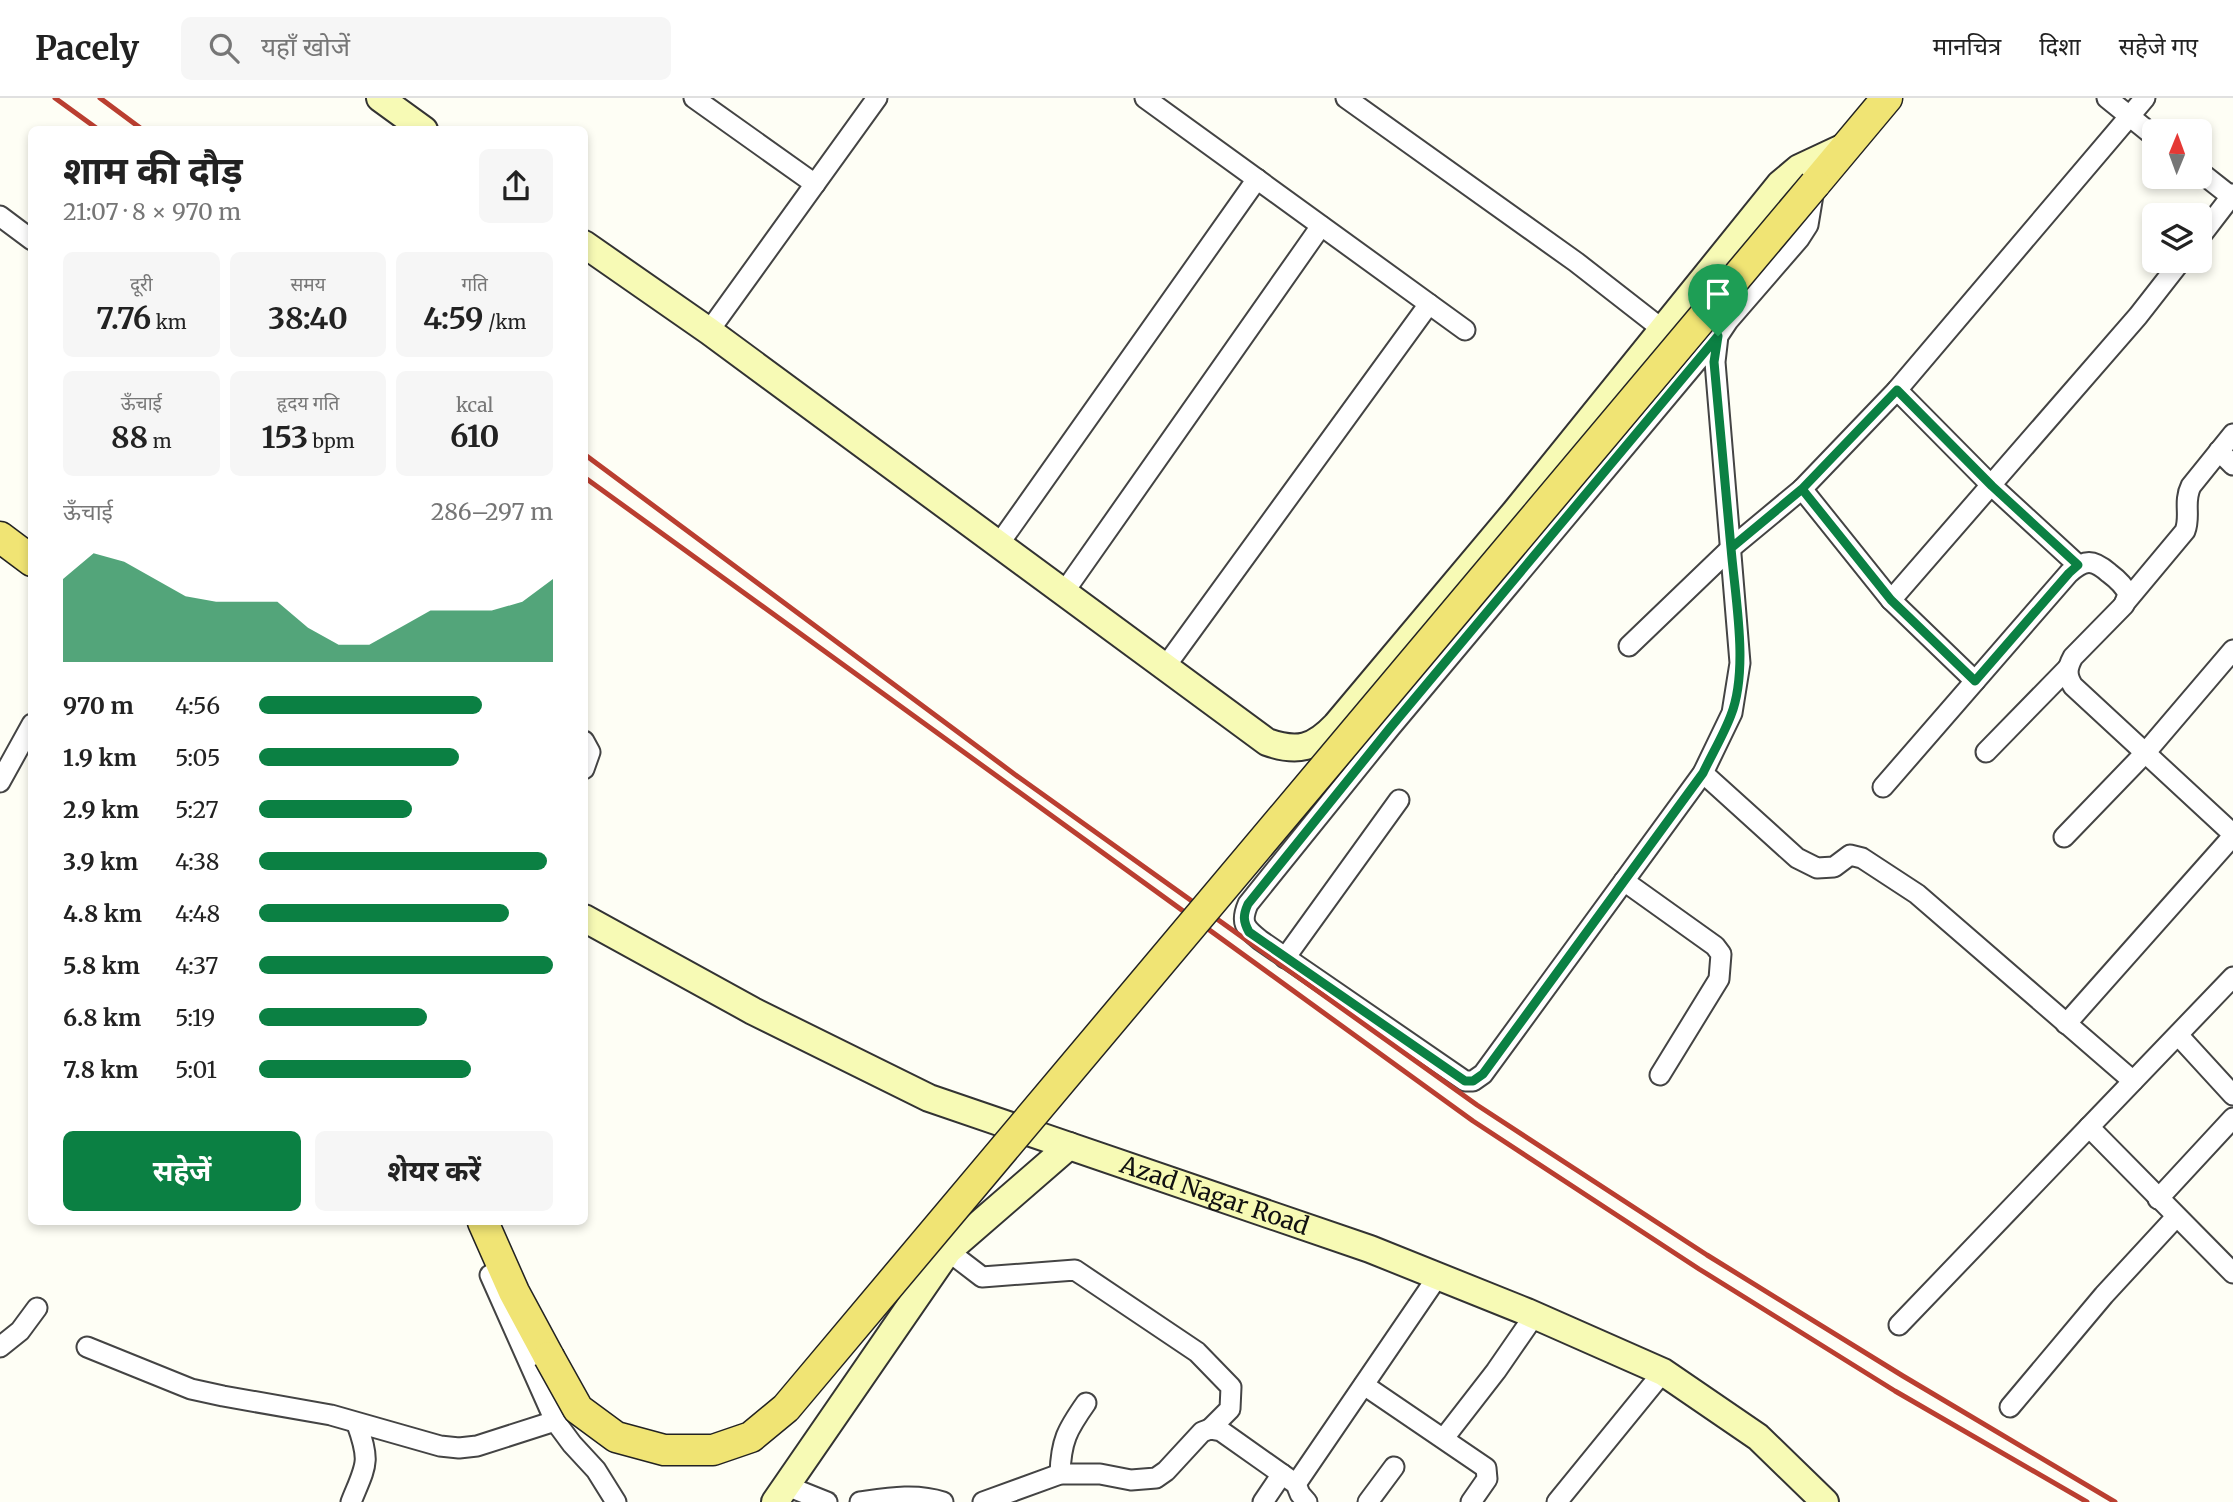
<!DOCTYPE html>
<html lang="hi">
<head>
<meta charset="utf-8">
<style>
	body { margin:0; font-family:Merriweather,"Noto Sans Devanagari",serif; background:#f6f6f6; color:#222; height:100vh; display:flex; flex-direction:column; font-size:26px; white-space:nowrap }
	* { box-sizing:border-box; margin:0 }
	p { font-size:23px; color:#767676 }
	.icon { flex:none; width:38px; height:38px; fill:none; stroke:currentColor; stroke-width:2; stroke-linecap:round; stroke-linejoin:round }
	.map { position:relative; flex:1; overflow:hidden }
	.panel { position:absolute; left:28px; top:28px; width:560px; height:1099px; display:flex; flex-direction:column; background:#fff; border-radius:10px; box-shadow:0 4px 10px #0003 }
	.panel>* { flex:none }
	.needle { width:46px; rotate:1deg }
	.buttons { position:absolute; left:2142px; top:21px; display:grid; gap:14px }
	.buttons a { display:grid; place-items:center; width:70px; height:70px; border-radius:10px; background:#fff; box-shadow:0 4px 10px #0003; font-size:35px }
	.pin { position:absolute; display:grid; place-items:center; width:60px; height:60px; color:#fff; margin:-72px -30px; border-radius:50% 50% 50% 0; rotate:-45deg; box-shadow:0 0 7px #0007 }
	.pin .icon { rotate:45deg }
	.round { display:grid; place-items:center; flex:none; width:74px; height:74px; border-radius:10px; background:#f6f6f6 }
	.summary { display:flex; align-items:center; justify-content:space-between; height:119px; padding:0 35px }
	h1 { font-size:38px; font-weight:700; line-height:52px }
	.stats { display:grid; grid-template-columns:repeat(3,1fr); gap:10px; height:119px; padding:7px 35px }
	.stats div { display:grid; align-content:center; border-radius:10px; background:#f6f6f6; text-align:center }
	.stats b { font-size:30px; font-weight:700 }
	.stats small { font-size:19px; font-weight:400 }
	.stats p { font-size:19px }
	.chart { height:196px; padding:14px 35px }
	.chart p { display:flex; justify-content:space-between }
	.chart svg { width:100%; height:126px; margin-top:7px; fill:#0b8043; opacity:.7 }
	.primary-button { display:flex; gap:14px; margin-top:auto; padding:14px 35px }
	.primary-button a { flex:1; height:80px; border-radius:10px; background:#0b8043; color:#fff; font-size:28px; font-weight:700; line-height:80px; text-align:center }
	.primary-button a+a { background:#f6f6f6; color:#222 }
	ul { padding:0 35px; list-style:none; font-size:23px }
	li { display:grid; grid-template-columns:112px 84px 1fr; align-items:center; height:52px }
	li i { height:18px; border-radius:9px; background:#0b8043 }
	header { display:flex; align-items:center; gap:42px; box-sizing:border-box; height:98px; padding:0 35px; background:#fff; border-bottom:2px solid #e0e0e0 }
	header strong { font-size:33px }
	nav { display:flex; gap:38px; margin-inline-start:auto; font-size:24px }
	.search { width:490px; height:63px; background:#f6f6f6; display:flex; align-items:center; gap:18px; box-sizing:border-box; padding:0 24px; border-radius:10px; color:#767676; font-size:26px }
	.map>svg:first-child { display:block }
</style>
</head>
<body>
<header>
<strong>Pacely</strong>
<div class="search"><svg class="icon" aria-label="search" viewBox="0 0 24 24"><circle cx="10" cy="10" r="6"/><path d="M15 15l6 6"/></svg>यहाँ खोजें</div>
<nav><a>मानचित्र</a><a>दिशा</a><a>सहेजे गए</a></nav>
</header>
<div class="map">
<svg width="2233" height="1404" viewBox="0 0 2233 1404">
	<rect width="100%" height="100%" fill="#fefef5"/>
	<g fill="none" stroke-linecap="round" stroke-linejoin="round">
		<g stroke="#444" stroke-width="23">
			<g id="street">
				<path d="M694,0L815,86"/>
				<path d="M1145,0L1465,232"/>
				<path d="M1346,0L1576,164L1662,231"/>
				<path d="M2107,0L2154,38"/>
				<path d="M2200,74L2233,100"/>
				<path d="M0,118L32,142"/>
				<path d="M2200,139L2233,96"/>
				<path d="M709,233L877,0"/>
				<path d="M1718,238L1390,630L1248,806C1240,825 1245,830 1260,842L1465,983H1473L1483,976L1703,675L1732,615L1740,565L1715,264L1718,238L1728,223L1799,141L1808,127L1814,91"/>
				<path d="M1897,292L1992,388L2078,467"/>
				<path d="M2219,353L2233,367"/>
				<path d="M1802,391L1891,502L1975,583"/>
				<path d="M999,446L1257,81"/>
				<path d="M1064,494L1321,128"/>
				<path d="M1891,502L2138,218L2181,163"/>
				<path d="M2124,506L2185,433C2191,418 2183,404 2191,388L2233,336"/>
				<path d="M1629,548L1731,450L1802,391L1897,292L2145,0"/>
				<path d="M1165,569L1429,206"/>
				<path d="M584,643L590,654L584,671"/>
				<path d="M1986,654L2068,570"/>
				<path d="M1703,675L1797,760L1817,770L1834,769L1850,757L1862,760L1917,796L2133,983"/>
				<path d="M0,684L32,626"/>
				<path d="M1883,689L2069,475C2085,461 2093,461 2109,475C2117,481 2124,487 2128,496L2124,507L2073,559C2067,570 2066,577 2073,588L2233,736"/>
				<path d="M2064,739L2146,654L2233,552"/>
				<path d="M1624,783L1715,848L1721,856L1719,881L1660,977"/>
				<path d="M1285,860L1399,702"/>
				<path d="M2066,926L2233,738"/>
				<path d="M2178,937L2233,997"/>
				<path d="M2089,1029L2233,1175"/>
				<path d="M2158,1101L2233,1020"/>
				<path d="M948,1153L982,1179L1075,1172L1197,1254L1231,1289L1230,1311L1210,1331"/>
				<path d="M490,1177L555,1323L572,1346L596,1372L616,1404"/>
				<path d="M1899,1227L2233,879"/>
				<path d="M0,1249L20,1233L37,1210"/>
				<path d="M87,1249L191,1291L223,1298L331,1317L440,1348L459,1350L477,1348L555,1323"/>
				<path d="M1364,1287L1486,1370L1487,1381L1471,1404"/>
				<path d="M2010,1309L2104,1197L2176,1119"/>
				<path d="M1444,1340L1496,1273L1534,1218"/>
				<path d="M1060,1376C1061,1343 1067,1332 1086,1305"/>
				<path d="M1296,1386L1438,1178"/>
				<path d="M787,1388L827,1404"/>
				<path d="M351,1404C366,1367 371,1365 357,1326"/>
				<path d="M860,1404C888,1400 916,1395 943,1404"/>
				<path d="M983,1404L1060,1376H1100L1131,1382L1156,1380L1166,1373L1202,1334L1210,1331L1221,1333L1296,1386L1300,1396L1307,1404"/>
				<path d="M1263,1404L1282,1376"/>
				<path d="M1368,1404L1394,1369"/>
				<path d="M1557,1404L1663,1274"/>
			</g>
		</g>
		<g stroke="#333" stroke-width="30">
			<g id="secondary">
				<path d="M380,0L424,32"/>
				<path d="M584,146L709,233L1267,644C1298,655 1314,650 1336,627L1515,414L1780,86L1799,70L1846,48"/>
				<path id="s1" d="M584,820L753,913L929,1000L1370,1151L1527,1214L1663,1274L1758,1339L1825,1404"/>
				<path d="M775,1404L948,1153L1069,1048"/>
			</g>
		</g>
		<g stroke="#222" stroke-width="33">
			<g id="primary">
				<path d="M1815,86L1887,0"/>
				<path d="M0,439L32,463"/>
				<path d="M483,1124L514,1194L549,1259"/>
			</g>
		</g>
		<use href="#street" stroke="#fff" stroke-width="19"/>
		<use href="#secondary" stroke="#f7fab5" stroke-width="26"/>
		<use href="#primary" stroke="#f0e474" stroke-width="30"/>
		<g stroke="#ba3e30" stroke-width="5">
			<path d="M55,0L99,32"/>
			<path d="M100,0L143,32"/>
			<path d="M584,356L1017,678L1477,1007L1707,1157L1903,1278L2115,1404"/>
			<path d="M584,379L1473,1023L1699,1171L1895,1293L2087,1404"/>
		</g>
		<g stroke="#222" stroke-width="33" stroke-linecap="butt">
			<path id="primary-bridge" d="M549,1259L578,1311L616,1339L664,1352H713L751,1339L786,1310L1815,86"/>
		</g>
		<use href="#primary-bridge" stroke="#f0e474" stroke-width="30"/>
	</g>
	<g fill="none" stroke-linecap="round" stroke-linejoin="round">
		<g stroke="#fff" stroke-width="14">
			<path id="route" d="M1718,238L1390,630L1248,806C1243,817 1243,823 1249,834L1465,983H1473L1483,976L1703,675C1712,656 1724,636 1731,617C1749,571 1735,499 1731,450L1802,391L1897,292L1992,388L2078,467L2069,475L1975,583L1891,502L1802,391L1731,450L1714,264L1718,238"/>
		</g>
		<use href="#route" stroke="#0b8043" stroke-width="9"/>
	</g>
	<g text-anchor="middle" stroke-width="7" stroke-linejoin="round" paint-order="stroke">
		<g font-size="24" fill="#111" stroke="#fff">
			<text dy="8" stroke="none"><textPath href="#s1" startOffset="691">Azad Nagar Road</textPath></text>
		</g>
	</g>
</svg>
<div class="buttons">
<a><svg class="needle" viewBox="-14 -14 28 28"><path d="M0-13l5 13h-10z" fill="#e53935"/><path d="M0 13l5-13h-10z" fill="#767676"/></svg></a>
<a><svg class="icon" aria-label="layers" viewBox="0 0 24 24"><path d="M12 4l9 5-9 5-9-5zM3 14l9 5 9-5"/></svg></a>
</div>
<div class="pin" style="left:1718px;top:238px;background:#1e9e55"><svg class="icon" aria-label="arrive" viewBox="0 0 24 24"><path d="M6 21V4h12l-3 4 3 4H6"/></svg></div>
<section class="panel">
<div class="summary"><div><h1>शाम की दौड़</h1><p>21:07 · 8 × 970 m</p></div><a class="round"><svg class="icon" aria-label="share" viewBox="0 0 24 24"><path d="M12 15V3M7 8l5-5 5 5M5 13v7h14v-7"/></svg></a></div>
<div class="stats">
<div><p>दूरी</p><b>7.76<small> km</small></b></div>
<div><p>समय</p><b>38:40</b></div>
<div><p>गति</p><b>4:59<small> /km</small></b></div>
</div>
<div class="stats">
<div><p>ऊँचाई</p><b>88<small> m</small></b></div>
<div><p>हृदय गति</p><b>153<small> bpm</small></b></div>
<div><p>kcal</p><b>610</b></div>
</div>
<div class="chart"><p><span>ऊँचाई</span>286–297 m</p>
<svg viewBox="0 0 160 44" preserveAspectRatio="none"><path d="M0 44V15L10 6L20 9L30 15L40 21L50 23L60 23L70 23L80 32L90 38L100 38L110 32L120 26L130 26L140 26L150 23L160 15V44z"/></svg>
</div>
<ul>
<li><b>970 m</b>4:56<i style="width:76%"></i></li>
<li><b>1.9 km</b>5:05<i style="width:68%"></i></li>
<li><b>2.9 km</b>5:27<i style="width:52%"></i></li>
<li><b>3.9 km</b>4:38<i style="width:98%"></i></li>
<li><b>4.8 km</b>4:48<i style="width:85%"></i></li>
<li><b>5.8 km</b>4:37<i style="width:100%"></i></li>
<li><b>6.8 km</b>5:19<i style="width:57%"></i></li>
<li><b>7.8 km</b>5:01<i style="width:72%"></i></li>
</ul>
<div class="primary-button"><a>सहेजें</a><a>शेयर करें</a></div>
</section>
</div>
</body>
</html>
